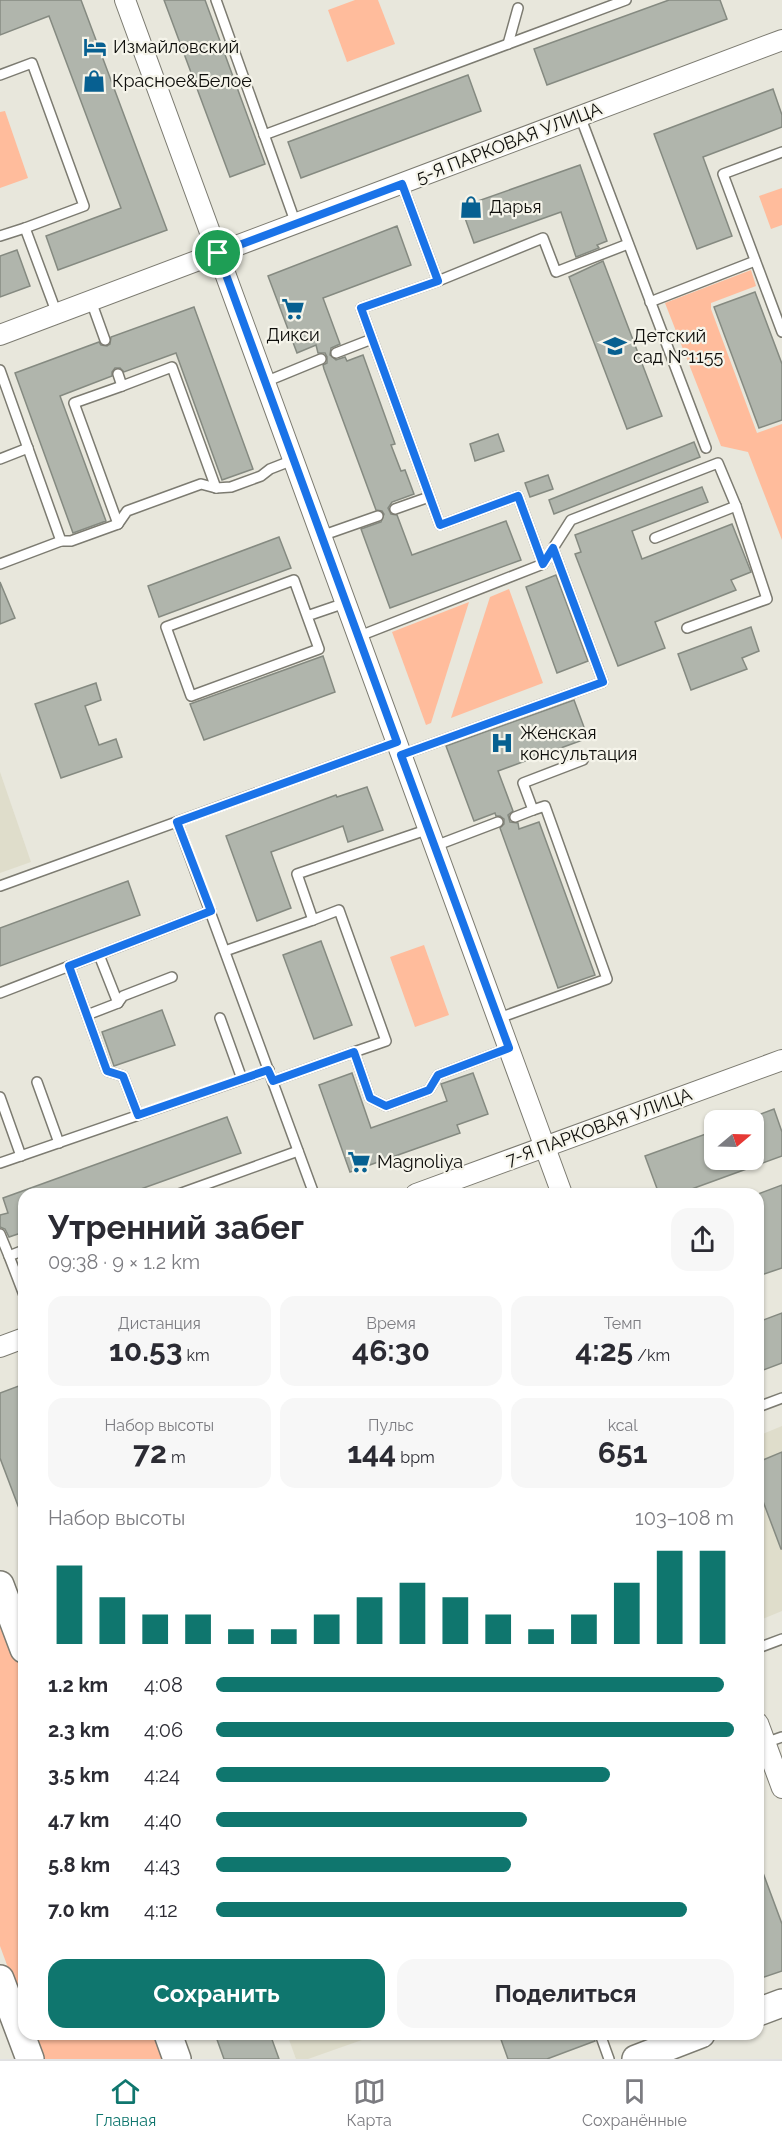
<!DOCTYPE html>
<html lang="ru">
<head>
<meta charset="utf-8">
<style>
	body { margin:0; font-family:Raleway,sans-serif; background:#f7f7f7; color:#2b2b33; height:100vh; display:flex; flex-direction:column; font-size:22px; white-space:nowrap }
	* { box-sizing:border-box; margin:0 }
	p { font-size:20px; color:#7c7c81 }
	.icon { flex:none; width:33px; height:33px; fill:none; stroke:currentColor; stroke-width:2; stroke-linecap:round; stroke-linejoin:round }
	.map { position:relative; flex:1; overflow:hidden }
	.panel { position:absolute; left:18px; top:1188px; width:746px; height:852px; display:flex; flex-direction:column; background:#fff; border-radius:18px; box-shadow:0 2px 4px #0004 }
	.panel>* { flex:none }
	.needle { width:39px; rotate:71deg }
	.fabs { position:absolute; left:704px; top:1110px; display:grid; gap:12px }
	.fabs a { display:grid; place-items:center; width:60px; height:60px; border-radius:12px; background:#fff; box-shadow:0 2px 4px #0004; font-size:30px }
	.pin { position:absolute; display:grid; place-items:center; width:51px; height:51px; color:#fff; margin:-26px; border:3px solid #fff; border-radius:50%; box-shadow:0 2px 6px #0007 }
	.round { display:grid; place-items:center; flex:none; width:63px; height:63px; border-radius:18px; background:#f7f7f7 }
	.head { display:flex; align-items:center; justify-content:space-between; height:102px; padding:0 30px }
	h1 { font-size:33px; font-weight:700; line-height:45px }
	.figures { display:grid; grid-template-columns:repeat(3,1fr); gap:9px; height:102px; padding:6px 30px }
	.figures div { display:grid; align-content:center; border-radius:15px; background:#f7f7f7; text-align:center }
	.figures b { font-size:30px; font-weight:700 }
	.figures small { font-size:16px; font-weight:400 }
	.figures p { font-size:16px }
	.chart { height:168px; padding:12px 30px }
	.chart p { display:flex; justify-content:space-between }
	.chart svg { width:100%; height:108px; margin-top:6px; stroke:#0f766e; stroke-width:6 }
	.primary-button { display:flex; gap:12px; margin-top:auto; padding:12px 30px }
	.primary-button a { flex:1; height:69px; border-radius:18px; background:#0f766e; color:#fff; font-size:24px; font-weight:700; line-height:69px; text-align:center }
	.primary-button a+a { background:#f7f7f7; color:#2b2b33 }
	ul { padding:0 30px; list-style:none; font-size:20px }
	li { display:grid; grid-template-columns:96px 72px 1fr; align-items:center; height:45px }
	li i { height:15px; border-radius:8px; background:#0f766e }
	.dock { display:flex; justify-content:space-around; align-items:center; height:84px; border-top:2px solid #e1e1e2; background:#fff; font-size:16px; color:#7c7c81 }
	.dock a { display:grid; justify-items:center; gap:3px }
	.dock .active { color:#0f766e }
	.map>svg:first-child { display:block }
</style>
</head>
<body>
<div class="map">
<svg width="782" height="2059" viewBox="0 0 782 2059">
	<rect width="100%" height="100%" fill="#e8e7dc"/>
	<g fill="#dfddcb">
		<path d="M0,772L31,862L0,873Z"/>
		<path d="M782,1426V1611L758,1621V1436Z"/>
		<path d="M287,2034H379L308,2059H296Z"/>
	</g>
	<g fill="#ffbc9c">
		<path d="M355,0H378L395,44L347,62L328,10Z"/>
		<path d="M5,111L28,178L0,188V112Z"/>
		<path d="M782,188V225L771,229L759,196Z"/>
		<path d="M751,270L756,286L711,303V309L757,433L782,424V540L748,452L721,446L665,303Z"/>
		<path d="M509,589L543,683L451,718L490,597Z"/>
		<path d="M469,602L431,723L426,725L392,632Z"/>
		<path d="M424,945L449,1015L415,1027L390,957Z"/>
		<path d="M0,1605L24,1669V2011L0,1946Z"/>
		<path d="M33,2034H160L169,2059H42Z"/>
	</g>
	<g fill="#b0b5ac" stroke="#858a81" stroke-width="1.5">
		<path d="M0,0H81L167,230L58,270L46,236L121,208L49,16L0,35Z"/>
		<path d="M164,0H205L265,164L230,177Z"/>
		<path d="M669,0H720L727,19L547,85L534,49Z"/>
		<path d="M468,75L481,111L301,178L288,142Z"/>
		<path d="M773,89L782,115V127L703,157L732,236L697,249L654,134Z"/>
		<path d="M580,165L607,241L597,245L599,248L576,257L561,212L474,243L461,207Z"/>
		<path d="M397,226L411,265L323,298L340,344L331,348L330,355L336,360L345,357L347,361L363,355L395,444L391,445L401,471L405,470L414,494L392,502L388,508L391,514L397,515L412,555L506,521L521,560L390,608L361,529L381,522L384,514L382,511L376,510L324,369L323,365L327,363V357L325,353H318L316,345L297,353L268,276Z"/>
		<path d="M17,250L30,286L0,297V256Z"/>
		<path d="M603,261L662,416L627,429L569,277Z"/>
		<path d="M755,292L782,364V420L759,428L714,307Z"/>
		<path d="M194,307L253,469L222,480L176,353L124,372L120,368H115L112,372V376L60,396L106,521L73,533L15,373L99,342L101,345L107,346L110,344L111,337Z"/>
		<path d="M498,434L504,451L475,461L470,444Z"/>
		<path d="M694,442L700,457L554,514L549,500Z"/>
		<path d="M548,475L553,489L530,497L525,483Z"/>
		<path d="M702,487L708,502L632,531L642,559L732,524L751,572L731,580L736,590L655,622L665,648L618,666L575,554L581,552L575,535Z"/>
		<path d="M279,537L291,568L159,617L148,586Z"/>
		<path d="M556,575L588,661L557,673L526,587Z"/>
		<path d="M0,582L15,618L0,624Z"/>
		<path d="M751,627L759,651L742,658L747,669L691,690L678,654Z"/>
		<path d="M323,656L335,692L204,740L190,704Z"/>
		<path d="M96,683L101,700L85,706L99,745L116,739L122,757L61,778L35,704Z"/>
		<path d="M574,700L588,738L498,771L513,811L508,815L510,822L518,823L519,829L539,822L595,975L558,988L500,828L504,824V819L500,816H496L495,813L474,821L446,746Z"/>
		<path d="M367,787L383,830L348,842L343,826L271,852L291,908L257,921L226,836L336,795L337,797Z"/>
		<path d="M128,881L140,915L0,966V928Z"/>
		<path d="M321,941L352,1025L314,1039L283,955Z"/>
		<path d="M162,1010L175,1045L114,1066L102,1032Z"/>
		<path d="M352,1073L371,1128L447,1101L441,1084L473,1073L488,1114L457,1125L460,1133L350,1172L319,1085Z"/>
		<path d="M774,1109L782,1132V1156L678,1194H659L645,1156L714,1131V1160H753V1117Z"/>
		<path d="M227,1117L241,1153L127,1194H24V1232L9,1237L5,1229L0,1227V1215L8,1213L3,1198Z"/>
		<path d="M782,1185V1268L758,1276V1194Z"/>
		<path d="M782,1313V1363L758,1372V1322Z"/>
		<path d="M24,1384V1518L23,1519L0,1458V1393Z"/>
		<path d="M782,1452V1549H781L758,1488V1462Z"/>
		<path d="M758,1862H759L782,1924V1971L758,1979Z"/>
		<path d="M215,2034H270L279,2059H224Z"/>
		<path d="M499,2034H593L595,2041L547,2059H508Z"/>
	</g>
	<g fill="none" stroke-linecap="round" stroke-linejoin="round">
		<g stroke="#7c7b71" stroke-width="12">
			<g id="lane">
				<path d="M216,0L296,224"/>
				<path d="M508,44L518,8"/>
				<path d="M0,75L32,63L84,206L25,228L57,314"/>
				<path d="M580,116L706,448"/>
				<path d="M264,135L626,0"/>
				<path d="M782,152L723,174L782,332"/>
				<path d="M402,184L438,281L543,238L556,272L628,244"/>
				<path d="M0,236L25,228"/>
				<path d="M91,301L105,340"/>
				<path d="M650,302L755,261"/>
				<path d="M336,353L372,339"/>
				<path d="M0,370L61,541"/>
				<path d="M118,374L122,386L74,403L118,524"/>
				<path d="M265,382L321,359"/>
				<path d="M122,386L172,367L216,488"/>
				<path d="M0,459L28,448"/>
				<path d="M395,509L429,497"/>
				<path d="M321,536L378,516"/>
				<path d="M655,538L736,506"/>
				<path d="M0,564L61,541H71L118,524L127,511L201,484L216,488L231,487L261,476L270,469L293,460"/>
				<path d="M543,564L571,520L718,463L736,506L767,599L687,628"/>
				<path d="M307,616L294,580L166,627L191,696L319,649L307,616L345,603"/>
				<path d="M357,637L543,564L518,496L440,525L361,308L438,281"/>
				<path d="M401,755L603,682L553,548"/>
				<path d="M515,817L533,810L523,783L583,760"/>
				<path d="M177,822L314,1194"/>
				<path d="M429,829L297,874L313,920L339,910L386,1041L354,1052L370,1098L386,1106L429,1090L438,1075L509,1048"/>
				<path d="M435,846L498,822"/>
				<path d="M0,886L397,742"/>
				<path d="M225,951L313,920"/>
				<path d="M99,955L118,1003"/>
				<path d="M69,966L107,1071L123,1076L138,1115"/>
				<path d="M0,993L211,911"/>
				<path d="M87,1015L118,1003L123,996L172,977"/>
				<path d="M220,1018L242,1079"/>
				<path d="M499,1018L607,979L545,806L533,810"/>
				<path d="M273,1081L354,1052"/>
				<path d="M37,1082L59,1143"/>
				<path d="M0,1097L21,1156"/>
				<path d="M0,1163L269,1070"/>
				<path d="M179,1194L298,1151"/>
				<path d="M0,1234L9,1256"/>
				<path d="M24,1250L9,1256L24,1295"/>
				<path d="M758,1407L782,1398"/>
				<path d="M758,1648L782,1639"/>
				<path d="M765,1743L782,1737"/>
				<path d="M600,2034L609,2059"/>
			</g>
		</g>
		<g stroke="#7c7b71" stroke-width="22">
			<g id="street">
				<path d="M125,0L562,1194"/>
				<path d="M0,335L782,40"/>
				<path d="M416,1194L782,1060"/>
				<path d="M0,1347L24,1338"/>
				<path d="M758,1723L782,1788"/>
			</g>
		</g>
		<g stroke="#7c7b71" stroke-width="30">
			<g id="secondary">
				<path d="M0,1585L24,1649"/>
				<path d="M0,1979L30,2059"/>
				<path d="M758,2012L782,2003"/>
				<path d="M168,2034L177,2059"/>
				<path d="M636,2059L701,2034"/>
			</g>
		</g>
		<use href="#lane" stroke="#fff" stroke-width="9"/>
		<use href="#street" stroke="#fff" stroke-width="20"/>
		<use href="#secondary" stroke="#fff" stroke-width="27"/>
	</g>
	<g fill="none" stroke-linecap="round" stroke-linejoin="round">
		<g stroke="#fff" stroke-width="12">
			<path id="route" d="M402,184L438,281L361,308L440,525L518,496L543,564L553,548L603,682L401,755L509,1048L438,1075L429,1090L386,1106L370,1098L354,1052L273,1081L268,1070L138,1115L123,1076L107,1071L69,966L211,911L177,822L397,742L218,253Z"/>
		</g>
		<use href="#route" stroke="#1a73e8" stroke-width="8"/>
	</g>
	<defs>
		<g id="hotel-bare" transform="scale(1.8)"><path d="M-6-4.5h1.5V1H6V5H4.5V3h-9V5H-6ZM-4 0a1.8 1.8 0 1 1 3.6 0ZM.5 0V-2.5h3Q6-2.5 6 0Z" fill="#076091" stroke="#f5f4ea" stroke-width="2.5" paint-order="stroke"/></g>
		<g id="shop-bare" transform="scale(1.8)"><path d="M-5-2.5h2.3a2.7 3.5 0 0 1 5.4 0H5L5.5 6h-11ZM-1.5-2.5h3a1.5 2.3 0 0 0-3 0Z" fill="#076091" stroke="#f5f4ea" stroke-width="2.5" paint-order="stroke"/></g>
		<g id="supermarket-bare" transform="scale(1.8)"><path d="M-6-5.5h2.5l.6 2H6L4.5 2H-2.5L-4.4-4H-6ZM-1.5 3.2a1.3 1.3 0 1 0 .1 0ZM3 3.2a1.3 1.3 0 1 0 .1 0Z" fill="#076091" stroke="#f5f4ea" stroke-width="2.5" paint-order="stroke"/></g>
		<g id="school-bare" transform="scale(1.8)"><path d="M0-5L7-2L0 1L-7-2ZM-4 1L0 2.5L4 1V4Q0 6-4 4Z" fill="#076091" stroke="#f5f4ea" stroke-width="2.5" paint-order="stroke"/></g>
		<g id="hospital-bare" transform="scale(1.8)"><path d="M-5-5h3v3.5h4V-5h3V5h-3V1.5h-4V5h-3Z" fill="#076091" stroke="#f5f4ea" stroke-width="2.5" paint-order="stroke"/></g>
	</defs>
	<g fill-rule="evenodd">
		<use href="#hotel-bare" x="95" y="47"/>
		<use href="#shop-bare" x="94" y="81"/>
		<use href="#shop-bare" x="471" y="207"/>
		<use href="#supermarket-bare" x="293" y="309"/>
		<use href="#school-bare" x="615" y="346"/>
		<use href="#hospital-bare" x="502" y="743"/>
		<use href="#supermarket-bare" x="359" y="1162"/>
	</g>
	<g text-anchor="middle" stroke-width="4.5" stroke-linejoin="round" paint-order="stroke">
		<g font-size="18" fill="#0e0e0b" stroke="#f5f4ea" text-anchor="start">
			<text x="113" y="53">Измайловский</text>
			<text x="112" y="87">Красное&amp;Белое</text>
			<text x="489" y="213">Дарья</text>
			<text x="293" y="341" text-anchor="middle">Дикси</text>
			<text x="633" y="342">Детский<tspan x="633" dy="21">сад №1155</tspan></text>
			<text x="520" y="739">Женская<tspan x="520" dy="21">консультация</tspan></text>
			<text x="377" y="1168">Magnoliya</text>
		</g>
		<g font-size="18" fill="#0e0e0b" stroke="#f5f4ea">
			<text transform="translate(509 143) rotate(-21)" y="6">5-Я ПАРКОВАЯ УЛИЦА</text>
			<text transform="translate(599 1127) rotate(-20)" y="6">7-Я ПАРКОВАЯ УЛИЦА</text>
		</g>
	</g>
</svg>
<div class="fabs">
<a><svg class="needle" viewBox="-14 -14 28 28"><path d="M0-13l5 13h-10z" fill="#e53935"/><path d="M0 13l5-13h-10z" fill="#7c7c81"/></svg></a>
</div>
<div class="pin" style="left:218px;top:253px;background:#1e9e55"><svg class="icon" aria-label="arrive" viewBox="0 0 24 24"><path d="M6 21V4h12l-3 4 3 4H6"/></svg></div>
<section class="panel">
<div class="head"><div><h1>Утренний забег</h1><p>09:38 · 9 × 1.2 km</p></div><a class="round"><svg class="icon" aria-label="share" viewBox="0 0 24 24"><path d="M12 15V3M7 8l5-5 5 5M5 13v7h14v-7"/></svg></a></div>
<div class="figures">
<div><p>Дистанция</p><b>10.53<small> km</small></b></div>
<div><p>Время</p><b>46:30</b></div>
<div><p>Темп</p><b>4:25<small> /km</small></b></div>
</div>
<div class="figures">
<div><p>Набор высоты</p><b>72<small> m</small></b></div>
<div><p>Пульс</p><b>144<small> bpm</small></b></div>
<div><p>kcal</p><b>651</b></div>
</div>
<div class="chart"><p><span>Набор высоты</span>103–108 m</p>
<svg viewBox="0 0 160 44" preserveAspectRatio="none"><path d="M5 44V12M15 44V25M25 44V32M35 44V32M45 44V38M55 44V38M65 44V32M75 44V25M85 44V19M95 44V25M105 44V32M115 44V38M125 44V32M135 44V19M145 44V6M155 44V6"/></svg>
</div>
<ul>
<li><b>1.2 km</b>4:08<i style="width:98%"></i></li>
<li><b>2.3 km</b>4:06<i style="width:100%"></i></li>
<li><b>3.5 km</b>4:24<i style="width:76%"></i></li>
<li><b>4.7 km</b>4:40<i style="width:60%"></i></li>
<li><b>5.8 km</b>4:43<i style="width:57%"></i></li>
<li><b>7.0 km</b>4:12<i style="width:91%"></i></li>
</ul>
<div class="primary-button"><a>Сохранить</a><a>Поделиться</a></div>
</section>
</div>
<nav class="dock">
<a class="active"><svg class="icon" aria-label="home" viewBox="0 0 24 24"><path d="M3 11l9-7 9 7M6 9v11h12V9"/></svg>Главная</a>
<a><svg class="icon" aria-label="map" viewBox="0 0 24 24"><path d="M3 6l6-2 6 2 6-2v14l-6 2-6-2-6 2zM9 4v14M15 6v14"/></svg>Карта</a>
<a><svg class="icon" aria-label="saved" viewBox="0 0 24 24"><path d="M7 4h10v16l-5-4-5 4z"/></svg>Сохранённые</a>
</nav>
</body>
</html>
